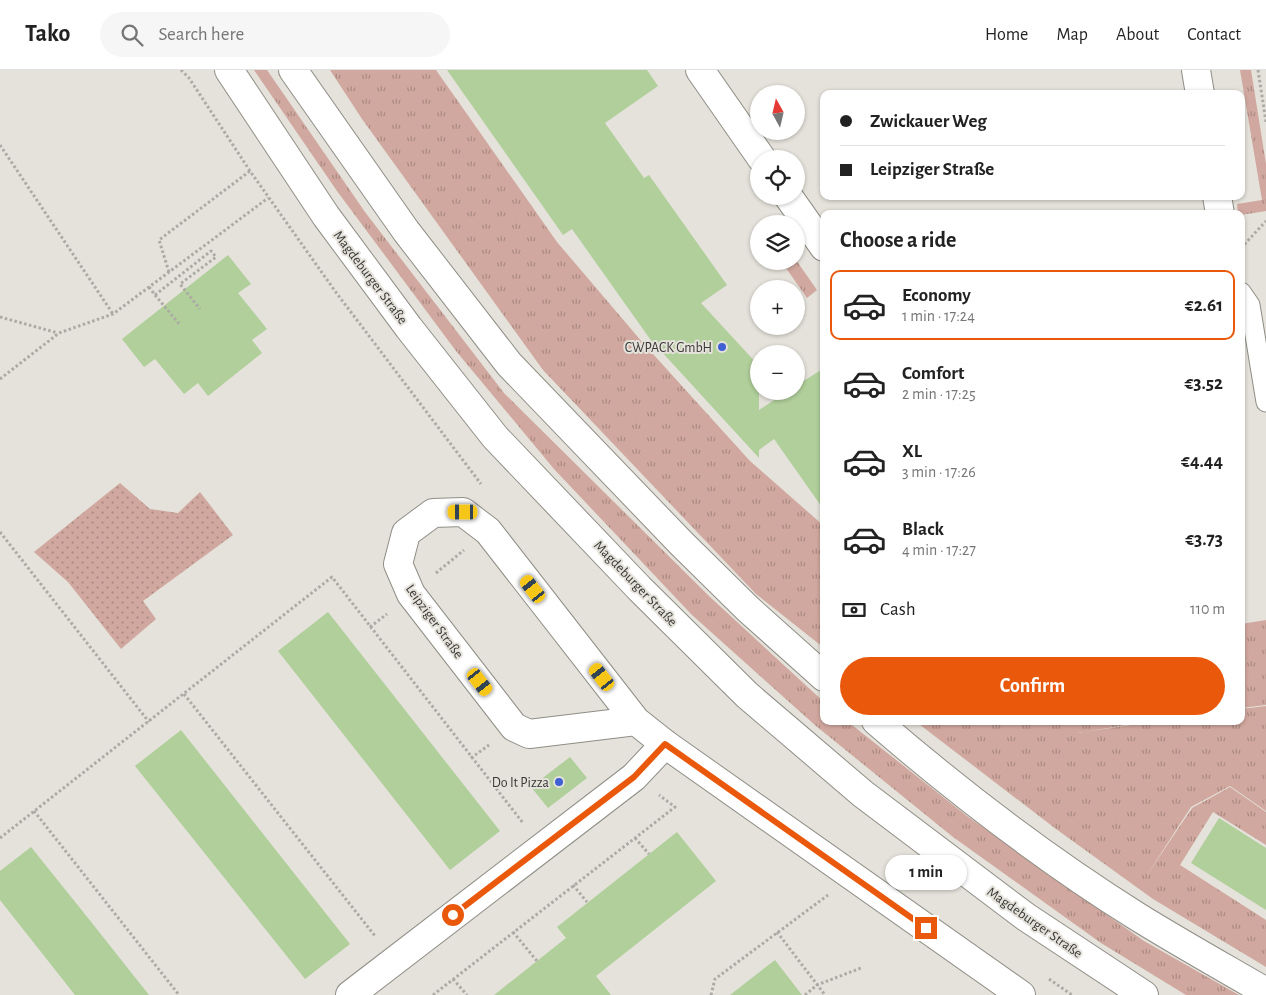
<!DOCTYPE html>
<html lang="en">
<head>
<meta charset="utf-8">
<style>
  body { margin:0; font-family:"Alegreya Sans",sans-serif; background:#f6f6f6; color:#222; height:100vh; display:flex; flex-direction:column; font-size:19px; white-space:nowrap }
  * { box-sizing:border-box; margin:0 }
  p { font-size:16px; color:#767676 }
  .icon { flex:none; width:28px; height:28px; fill:none; stroke:currentColor; stroke-width:2; stroke-linecap:round; stroke-linejoin:round }
  .map { position:relative; flex:1; overflow:hidden }
  .sheet { position:absolute; left:820px; top:140px; width:425px; height:515px; display:flex; flex-direction:column; background:#fff; border-radius:10px; box-shadow:0 1px 4px #0004 }
  .sheet>* { flex:none }
  .hud { position:absolute; left:820px; top:20px; width:425px; height:110px; border-radius:10px; box-shadow:0 1px 4px #0004; display:grid; align-content:center; height:110px; padding:0 20px; background:#fff }
  .needle { width:32px; rotate:352deg }
  .buttons { position:absolute; left:750px; top:15px; display:grid; gap:10px }
  .buttons a { display:grid; place-items:center; width:55px; height:55px; border-radius:50%; background:#fff; box-shadow:0 1px 4px #0004; font-size:25px }
  .end { position:absolute; width:22px; height:22px; margin:-11px; border:6px solid #ea580c; background:#fff; box-shadow:0 0 0 2px #fff }
  .from { border-radius:50% }
  .bubble { position:absolute; height:35px; border-radius:18px; background:#fff; box-shadow:0 1px 4px #0004; font-size:16px; font-weight:700; line-height:35px; text-align:center }
  .car { position:absolute; width:15px; height:30px; margin:-15px -8px; border-radius:6px; box-shadow:0 0 4px 1px #0007; background:linear-gradient(#f5c518 24%,#345 0 40%,#f5c518 0 76%,#345 0 86%,#f5c518 0) }
  .hud b { display:flex; align-items:center; gap:18px; height:48px; font-size:19px }
  .hud b+b { border-top:1px solid #e0e0e0 }
  .hud i { width:12px; height:12px; background:#222 }
  ul { padding:0; list-style:none }
  li { display:flex; align-items:center; gap:15px; height:70px; margin:0 10px 8px; padding:0 10px; border:2px solid transparent; border-radius:10px }
  li div { flex:1 }
  li b { display:block; font-size:19px }
  li em { font-style:normal; font-weight:700 }
  li.active { border-color:#ea580c }
  li>.icon { width:45px; height:45px; stroke-width:1.5 }
  h2 { padding:0 20px; font-size:22px; line-height:60px }
  .pay { display:flex; align-items:center; gap:12px; height:55px; padding:0 20px; font-size:19px }
  .pay p { margin-inline-start:auto }
  .primary-button { display:flex; gap:10px; margin-top:auto; padding:10px 20px }
  .primary-button a { flex:1; height:58px; border-radius:30px; background:#ea580c; color:#fff; font-size:20px; font-weight:700; line-height:58px; text-align:center }
  header { display:flex; align-items:center; gap:30px; box-sizing:border-box; height:70px; padding:0 25px; background:#fff; border-bottom:1px solid #e0e0e0 }
  header strong { font-size:24px }
  nav { display:flex; gap:28px; margin-inline-start:auto; font-size:18px }
  .search { width:350px; height:45px; background:#f6f6f6; display:flex; align-items:center; gap:12px; box-sizing:border-box; padding:0 18px; border-radius:28px; color:#767676; font-size:19px }
  .map>svg:first-child { display:block }
  .grass { fill:url(#grass-tufts) }
  .park { fill:url(#park-dots) }
  .building { fill:#b0cf9a }
  .lines { fill:none; stroke-linecap:round; stroke-linejoin:round }
  .lane-casing { stroke:#8f8e86; stroke-width:21 }
  .street-casing { stroke:#8f8e86; stroke-width:30 }
  .secondary-casing { stroke:#8f8e86; stroke-width:30 }
  .path { stroke:#acaaa4; stroke-width:3; stroke-dasharray:2.5 2.5; stroke-linecap:butt }
  .lane { stroke:#fff; stroke-width:19 }
  .street { stroke:#fff; stroke-width:28 }
  .secondary { stroke:#fff; stroke-width:28 }
  .route { stroke:#ea580c; stroke-width:6 }
  .poi-dot { fill:#3f60d2; stroke:#e4e2da; stroke-width:2 }
  .labels { text-anchor:middle; stroke-width:4; stroke-linejoin:round; paint-order:stroke }
  .street-label { font-size:14px; fill:#383734; stroke:#e4e2da }
  .poi-label { font-size:14px; fill:#383734; stroke:#e4e2da; text-anchor:end }
</style>
</head>
<body>
<header>
<strong>Tako</strong>
<div class="search"><svg class="icon" aria-label="search" viewBox="0 0 24 24"><circle cx="10" cy="10" r="6"/><path d="M15 15l6 6"/></svg>Search here</div>
<nav><a>Home</a><a>Map</a><a>About</a><a>Contact</a></nav>
</header>
<div class="map">
<svg width="1266" height="925" viewBox="0 0 1266 925">
  <defs>
    <pattern id="grass-tufts" width="24" height="20" patternUnits="userSpaceOnUse" patternTransform="scale(1.25)"><rect width="24" height="20" fill="#d1a89f"/><path d="M3 7l-1-3M5 7V3M7 7l1-3M15 17l-1-3M17 17v-4M19 17l1-3" fill="none" stroke="#ab8a82"/></pattern>
    <pattern id="park-dots" width="8" height="8" patternUnits="userSpaceOnUse" patternTransform="scale(1.25)"><rect width="8" height="8" fill="#d1a89f"/><path d="M2 2h.1M6 6h.1" fill="none" stroke="#ab8a82" stroke-width="1.8" stroke-linecap="round"/></pattern>
  </defs>
  <rect width="100%" height="100%" fill="#e4e2da"/>
  <g class="grass">
    <polygon points="254,0 267,0 365,142 504,323 710,527 824,632 824,651 847,651 967,746 1144,871 1239,925 1186,925 1101,873 953,767 816,656 692,545 554,399 456,281 337,121"/>
    <polygon points="330,0 436,0 557,172 643,273 750,391 824,456 824,578 756,524 543,300 362,49"/>
    <polygon points="1240,0 1251,0 1266,94 1266,141 1241,145 1238,144 1237,134 1262,130"/>
    <polygon points="796,190 817,220 807,228 781,191"/>
    <polygon points="1266,550 1266,635 1241,638 1241,554"/>
    <polygon points="1266,636 1266,741 1230,716 1191,737 1145,808 1192,738 1230,717 1266,742 1266,775 1213,742 1180,795 1266,850 1266,897 1153,829 1056,759 915,651 1151,651 1077,663 1157,651 1241,651 1241,639"/>
  </g>
  <polygon class="park" points="120,413 150,439 178,443 200,422 233,465 143,531 156,549 121,579 68,512 34,482"/>
  <g class="building">
    <polygon points="447,0 647,0 658,16 605,53 644,108 649,105 727,215 701,233 759,296 759,340 788,321 796,321 796,316 824,298 824,440 774,369 759,380 759,388 650,269 572,159 563,165"/>
    <polygon points="228,185 251,214 238,223 267,259 252,270 262,283 208,326 198,313 184,324 155,289 144,297 122,269"/>
    <polygon points="328,542 500,761 450,800 278,581"/>
    <polygon points="181,660 350,874 305,909 135,696"/>
    <polygon points="570,687 587,708 548,738 531,717"/>
    <polygon points="1219,748 1266,778 1266,840 1191,793"/>
    <polygon points="677,762 716,811 596,906 611,925 494,925 566,868 557,857"/>
    <polygon points="31,777 88,848 149,925 75,925 0,830 0,801"/>
    <polygon points="775,890 802,925 730,925"/>
  </g>
  <g class="lines">
    <g class="lane-casing">
      <polyline id="lane" points="1241,222 1250,235 1266,332"/>
    </g>
    <g class="street-casing">
      <g id="street">
        <polyline points="700,0 762,89"/>
        <polyline points="1196,0 1200,24"/>
        <polyline points="788,126 824,177"/>
        <polyline points="1217,126 1220,144"/>
        <polyline points="636,651 529,664 514,657 411,524 398,494 406,463 433,443 463,442 488,461 636,651 665,674 1021,925"/>
        <polyline points="350,925 634,707 665,674"/>
      </g>
    </g>
    <g class="secondary-casing">
      <g id="secondary">
        <polyline points="229,0 326,146 409,258 495,367 640,519 747,625 863,724 1026,847 1144,925"/>
        <polyline points="293,0 406,161 509,294 681,473 748,539 824,607"/>
        <path d="M876,651c81,70 171,139 262,196 42,26 85,50 128,75"/>
      </g>
    </g>
    <g class="path">
      <polyline points="181,0 189,8 250,101 335,221 481,414"/>
      <polyline points="1258,0 1266,52"/>
      <polyline points="0,75 113,244"/>
      <polyline points="1241,178 1266,151"/>
      <polyline points="169,202 159,170 250,101"/>
      <polyline points="149,217 155,225 211,181 216,187 180,214 200,239"/>
      <polyline points="155,225 180,255"/>
      <polyline points="0,247 58,263"/>
      <polyline points="0,309 59,263 113,244 268,128"/>
      <polyline points="0,462 149,652"/>
      <polyline points="436,503 464,480"/>
      <polyline points="370,557 387,544"/>
      <polyline points="184,624 375,866"/>
      <polyline points="471,688 489,675"/>
      <polyline points="34,741 179,925"/>
      <polyline points="0,768 332,507 523,753"/>
      <polyline points="635,768 649,784"/>
      <polyline points="573,815 587,832"/>
      <polyline points="513,862 537,891"/>
      <polyline points="777,862 825,925"/>
      <polyline points="453,909 467,925"/>
      <polyline points="1049,909 1072,925"/>
      <polyline points="433,925 675,737 659,725"/>
      <polyline points="711,925 715,909 828,825"/>
      <polyline points="805,925 817,915 861,898"/>
    </g>
    <use href="#lane" class="lane"/>
    <use href="#street" class="street"/>
    <use href="#secondary" class="secondary"/>
  </g>
  <g class="lines">
    <polyline class="route" points="453,845 634,707 665,674 926,858"/>
  </g>
  <g class="poi-dot">
    <circle cx="722" cy="277" r="5"/>
    <circle cx="559" cy="712" r="5"/>
  </g>
  <g class="labels">
    <g class="street-label">
      <text transform="translate(371 207) rotate(53)" y="5">Magdeburger Straße</text>
      <text transform="translate(636 513) rotate(46)" y="5">Magdeburger Straße</text>
      <text transform="translate(435 551) rotate(54)" y="5">Leipziger Straße</text>
      <text transform="translate(1035 852) rotate(35)" y="5">Magdeburger Straße</text>
    </g>
    <g class="poi-label">
      <text x="712" y="282">CWPACK GmbH</text>
      <text x="549" y="717">Do It Pizza</text>
    </g>
  </g>
</svg>
<div class="buttons">
<a><svg class="needle" viewBox="-14 -14 28 28"><path d="M0-13l5 13h-10z" fill="#e53935"/><path d="M0 13l5-13h-10z" fill="#767676"/></svg></a>
<a><svg class="icon" aria-label="locate" viewBox="0 0 24 24"><circle cx="12" cy="12" r="6"/><path d="M12 2v4M12 18v4M2 12h4M18 12h4"/></svg></a>
<a><svg class="icon" aria-label="layers" viewBox="0 0 24 24"><path d="M12 4l9 5-9 5-9-5zM3 14l9 5 9-5"/></svg></a>
<a>+</a>
<a>−</a>
</div>
<i class="end from" style="left:453px;top:845px"></i>
<i class="end" style="left:926px;top:858px"></i>
<div class="bubble" style="left:885px;top:785px;width:82px">1 min</div>
<i class="car" style="left:463px;top:442px;rotate:270deg"></i>
<i class="car" style="left:533px;top:519px;rotate:322deg"></i>
<i class="car" style="left:602px;top:607px;rotate:322deg"></i>
<i class="car" style="left:480px;top:612px;rotate:142deg"></i>
<div class="hud">
<b><i class="from"></i>Zwickauer Weg</b>
<b><i></i>Leipziger Straße</b>
</div>
<section class="sheet">
<h2>Choose a ride</h2>
<ul>
<li class="active"><svg class="icon" aria-label="car" viewBox="0 0 24 24"><path d="M5 17H2v-5l4-1 3-4h7l3 4 3 1v5h-3M9 17h6M6 11h13"/><circle cx="7" cy="17" r="2"/><circle cx="17" cy="17" r="2"/></svg><div><b>Economy</b><p>1 min · 17:24</p></div><em>€2.61</em></li>
<li><svg class="icon" aria-label="car" viewBox="0 0 24 24"><path d="M5 17H2v-5l4-1 3-4h7l3 4 3 1v5h-3M9 17h6M6 11h13"/><circle cx="7" cy="17" r="2"/><circle cx="17" cy="17" r="2"/></svg><div><b>Comfort</b><p>2 min · 17:25</p></div><em>€3.52</em></li>
<li><svg class="icon" aria-label="car" viewBox="0 0 24 24"><path d="M5 17H2v-5l4-1 3-4h7l3 4 3 1v5h-3M9 17h6M6 11h13"/><circle cx="7" cy="17" r="2"/><circle cx="17" cy="17" r="2"/></svg><div><b>XL</b><p>3 min · 17:26</p></div><em>€4.44</em></li>
<li><svg class="icon" aria-label="car" viewBox="0 0 24 24"><path d="M5 17H2v-5l4-1 3-4h7l3 4 3 1v5h-3M9 17h6M6 11h13"/><circle cx="7" cy="17" r="2"/><circle cx="17" cy="17" r="2"/></svg><div><b>Black</b><p>4 min · 17:27</p></div><em>€3.73</em></li>
</ul>
<div class="pay"><svg class="icon" aria-label="cash" viewBox="0 0 24 24"><path d="M3 7h18v10H3z"/><circle cx="12" cy="12" r="2"/></svg>Cash<p>110 m</p></div>
<div class="primary-button"><a>Confirm</a></div>
</section>
</div>
</body>
</html>
